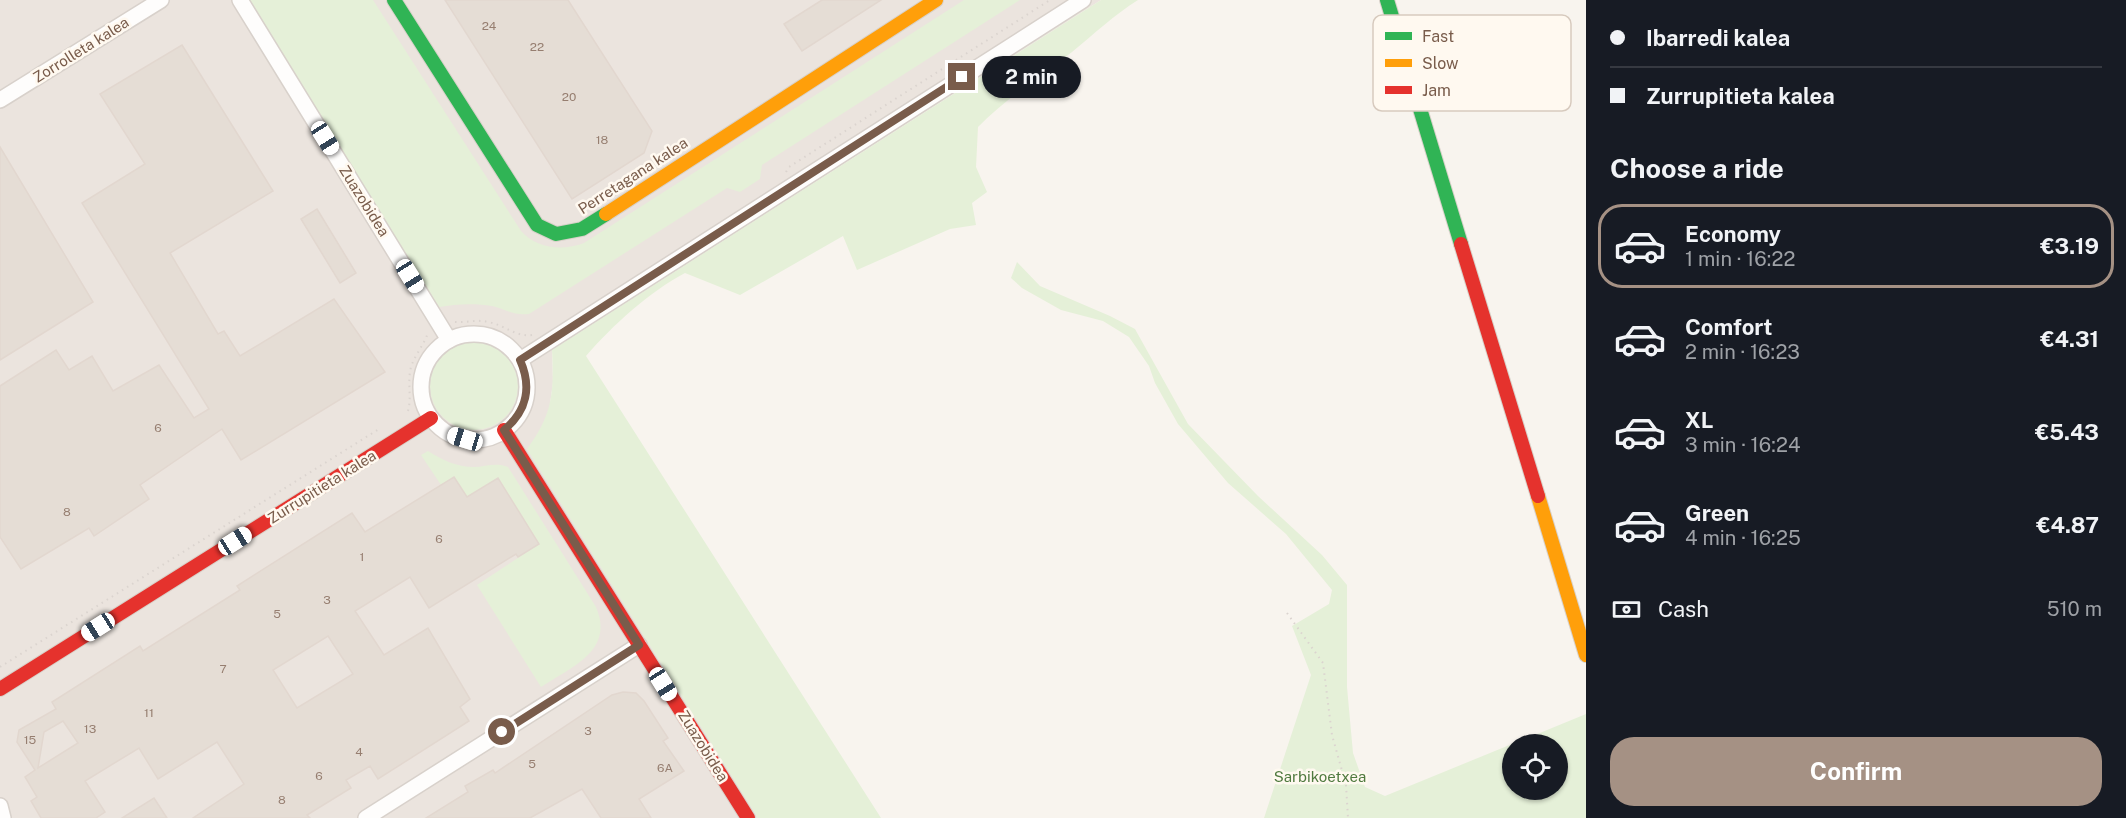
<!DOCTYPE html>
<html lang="en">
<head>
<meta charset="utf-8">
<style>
  body { margin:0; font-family:"Public Sans",sans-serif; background:#242831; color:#f1f3f6; height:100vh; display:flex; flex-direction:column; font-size:22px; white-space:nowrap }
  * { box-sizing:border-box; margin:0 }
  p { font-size:20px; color:#9ea1a6 }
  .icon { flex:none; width:33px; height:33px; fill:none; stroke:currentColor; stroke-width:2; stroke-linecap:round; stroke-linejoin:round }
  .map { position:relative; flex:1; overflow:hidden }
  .panel { display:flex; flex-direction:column; background:#171b24; width:540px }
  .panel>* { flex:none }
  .guide { display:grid; align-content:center; height:132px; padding:0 24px; background:#171b24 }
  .controls { position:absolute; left:1502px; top:734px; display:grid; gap:12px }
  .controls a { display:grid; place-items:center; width:66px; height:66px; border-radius:50%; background:#171b24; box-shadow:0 2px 4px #0004; font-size:30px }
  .end { position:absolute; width:27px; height:27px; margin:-14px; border:8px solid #795c4b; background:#fff; box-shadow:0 0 0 3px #fff }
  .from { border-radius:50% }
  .bubble { position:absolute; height:42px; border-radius:21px; background:#171b24; box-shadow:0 2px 4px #0004; font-size:20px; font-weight:700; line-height:42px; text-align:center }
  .car { position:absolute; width:18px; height:36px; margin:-18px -9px; border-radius:8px; box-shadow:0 0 4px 2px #0007; background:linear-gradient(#fff 24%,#345 0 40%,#fff 0 76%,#345 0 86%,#fff 0) }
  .guide b { display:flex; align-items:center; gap:21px; height:57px; font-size:22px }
  .guide b+b { border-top:2px solid #363941 }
  .guide i { width:15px; height:15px; background:#f1f3f6 }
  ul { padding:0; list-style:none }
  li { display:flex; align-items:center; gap:18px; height:84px; margin:0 12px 9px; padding:0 12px; border:3px solid transparent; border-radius:24px }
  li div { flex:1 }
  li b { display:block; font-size:22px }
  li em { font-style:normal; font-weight:700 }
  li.current { border-color:#a59184 }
  li>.icon { width:54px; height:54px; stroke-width:1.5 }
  h2 { padding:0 24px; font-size:27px; line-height:72px }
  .pay { display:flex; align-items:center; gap:15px; height:66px; padding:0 24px; font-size:22px }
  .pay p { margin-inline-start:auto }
  .button { display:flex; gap:12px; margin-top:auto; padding:12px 24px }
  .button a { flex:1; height:69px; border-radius:24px; background:#a59184; color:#fff; font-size:24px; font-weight:700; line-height:69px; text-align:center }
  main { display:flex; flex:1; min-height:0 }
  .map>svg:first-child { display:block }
  .industrial { fill:#ebe4de }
  .green { fill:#e5f0d8 }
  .building { fill:#e5ddd5; stroke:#e2d7cf; stroke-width:1.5; fill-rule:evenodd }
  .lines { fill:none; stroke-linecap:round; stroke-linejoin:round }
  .street-casing { stroke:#d8d1cb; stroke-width:18 }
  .fast-casing { stroke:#d8d1c9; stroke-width:16 }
  .slow-casing { stroke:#d8d1c9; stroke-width:16 }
  .jam-casing { stroke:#d8d1c9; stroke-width:16 }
  .path { stroke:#dbd4cf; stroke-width:2; stroke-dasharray:1.5 4.5; stroke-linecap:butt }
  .street { stroke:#fefdfc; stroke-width:15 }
  .fast { stroke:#30b455; stroke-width:14 }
  .slow { stroke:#ff9f0a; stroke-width:14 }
  .jam { stroke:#e5322d; stroke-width:14 }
  .route { stroke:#795c4b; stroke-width:8 }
  .labels { text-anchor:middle; stroke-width:5; stroke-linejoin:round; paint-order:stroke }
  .number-label { font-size:12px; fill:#967e70 }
  .street-label { font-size:15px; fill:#795c4b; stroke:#fff9f0 }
  .park-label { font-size:15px; fill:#507a3f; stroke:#fff9f0 }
  .key { fill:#fff9f0; stroke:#d7cabe; stroke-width:1.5 }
  .key-label { font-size:16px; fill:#795c4b }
</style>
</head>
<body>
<main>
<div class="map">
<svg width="1586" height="818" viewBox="0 0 1586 818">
  <rect width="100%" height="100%" fill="#f8f4ee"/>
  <polygon class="industrial" points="0,0 1101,0 552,350 553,382 549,412 539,434 758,818 0,818"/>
  <g class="green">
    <path d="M249,0h124l148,231c16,18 42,20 63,12l380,-243h56l-258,165 -2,14 -20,13 -13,-4 -198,126c-15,2 -24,-5 -37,-8 -17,-3 -37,-2 -53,1z"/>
    <path d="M1101,0h37c-24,15 -44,34 -66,52 -32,25 -66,46 -94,75l-2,40 11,25 -15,11 4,22 -26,4 -93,41 -14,-34 -103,59 -55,-22c-36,19 -72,52 -99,83l295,462h-123l-231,-369c26,-35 27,-57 25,-99z"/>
    <polygon points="1017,262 1040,286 1110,316 1135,329 1188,424 1258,496 1322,555 1347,585 1347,687 1353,753 1365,787 1385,796 1512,744 1512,789 1557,789 1557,744 1513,744 1586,714 1586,818 1264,818 1311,675 1292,626 1329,604 1332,590 1286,534 1228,483 1178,424 1155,383 1149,366 1129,337 1103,321 1061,310 1022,288 1011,278"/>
    <circle cx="474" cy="386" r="44"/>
    <path d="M428,451c14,9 29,16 46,16 11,0 22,-5 34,0l88,140c19,44 -25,60 -55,80l-64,-102 62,-41 -41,-66 -11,52 -33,-53 -13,8 -20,-30z"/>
  </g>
  <g class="building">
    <polygon points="445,0 568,0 652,131 644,153 572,199"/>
    <polygon points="822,0 881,0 802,51 784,24"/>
    <polygon points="182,45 273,191 170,253 218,334 224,331 240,356 334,299 385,372 241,460 222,429 140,485 149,499 94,536 89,528 21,569 0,537 0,386 56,350 69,370 92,356 113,391 159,365 194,418 209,409 82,203 145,164 100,94"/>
    <polygon points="0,147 93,302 0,360"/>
    <polygon points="317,209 356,273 340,283 301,219"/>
    <path d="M454,477l13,20 31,-19 41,66 -21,13 -2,-3 -87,54 -19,-31 -55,34 29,44 44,-27 42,71 -10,8 9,14 -91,58 -8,-13 -24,14 5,8 -44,27 3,3h-117l51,-34 -27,-42 -59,37 -19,-31 -54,33 20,31 -9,6h-55l-10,-17 6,-4 -12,-20 10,-7 -18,-28 2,-12 37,-21 -4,-7 88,-56 3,5 97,-61 -3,-4 115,-73 13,19zM328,636l25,38 -56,34 -24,-38zM63,721l15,22 -40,25 6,-36z"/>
    <polygon points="623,692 636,693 644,701 668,738 663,741 684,771 639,799 651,818 601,818 582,789 530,818 426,818 468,792 465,786 493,770 495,773 612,695"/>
    <polygon points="154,798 167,818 122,818"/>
  </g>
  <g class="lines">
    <g class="street-casing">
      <g id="street">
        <polyline points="240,0 449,340"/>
        <polyline points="0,100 161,0"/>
        <circle cx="474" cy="387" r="53"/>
        <polyline points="520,360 1083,0"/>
        <polyline points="0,806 3,818"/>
        <polyline points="366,818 639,645"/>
      </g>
    </g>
    <g class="fast-casing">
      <g id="fast">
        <polyline points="394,0 537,225 556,234 582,229 606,214"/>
        <polyline points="1387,0 1461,244"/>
      </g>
    </g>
    <g class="slow-casing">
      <g id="slow">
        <polyline points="606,214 936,0"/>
        <polyline points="1538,496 1586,655"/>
      </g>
    </g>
    <g class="jam-casing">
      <g id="jam">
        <polyline points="1461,244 1538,496"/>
        <polyline points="504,430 748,818"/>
        <polyline points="0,689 431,418"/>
      </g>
    </g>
    <g class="path">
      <polyline points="786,172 789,167 1050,0"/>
      <path d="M455,322c11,1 22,-3 33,0 17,3 27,15 44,13"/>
      <path d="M408,411c4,-14 -1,-29 3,-44 4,-13 14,-23 17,-35"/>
      <polyline points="1287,613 1323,663 1332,735 1346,785 1348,818"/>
      <polyline points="0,667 379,429"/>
    </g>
    <use href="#street" class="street"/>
    <use href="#fast" class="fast"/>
    <use href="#slow" class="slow"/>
    <use href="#jam" class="jam"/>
  </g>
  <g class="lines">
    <path class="route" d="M502,732l137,-87 -135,-215c23,-19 28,-43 16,-70l442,-283"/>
  </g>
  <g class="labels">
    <g class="number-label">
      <text x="489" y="30">24</text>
      <text x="537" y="51">22</text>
      <text x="569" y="101">20</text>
      <text x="602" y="144">18</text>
      <text x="158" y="432">6</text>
      <text x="67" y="516">8</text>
      <text x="439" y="543">6</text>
      <text x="362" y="561">1</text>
      <text x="327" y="604">3</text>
      <text x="277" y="618">5</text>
      <text x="223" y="673">7</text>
      <text x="149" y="717">11</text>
      <text x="90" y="733">13</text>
      <text x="588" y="735">3</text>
      <text x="30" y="744">15</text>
      <text x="359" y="756">4</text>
      <text x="532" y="768">5</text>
      <text x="665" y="772">6A</text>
      <text x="319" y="780">6</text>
      <text x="282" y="804">8</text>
    </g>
    <g class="street-label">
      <text transform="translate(81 50) rotate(-32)" y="5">Zorrolleta kalea</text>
      <text transform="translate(633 176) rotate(-33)" y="5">Perretagana kalea</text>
      <text transform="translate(364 201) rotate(58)" y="5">Zuazobidea</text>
      <text transform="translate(322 487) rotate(-32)" y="5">Zurrupitieta kalea</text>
      <text transform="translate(703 746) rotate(58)" y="5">Zuazobidea</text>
    </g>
    <g class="park-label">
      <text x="1320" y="782">Sarbikoetxea</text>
    </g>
  </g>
  <rect x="1373" y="15" width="198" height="96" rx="9" class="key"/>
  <rect x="1385" y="32" width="27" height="8" fill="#30b455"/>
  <rect x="1385" y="59" width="27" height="8" fill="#ff9f0a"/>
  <rect x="1385" y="86" width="27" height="8" fill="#e5322d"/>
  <g class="key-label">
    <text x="1422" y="42">Fast</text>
    <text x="1422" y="69">Slow</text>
    <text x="1422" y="96">Jam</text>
  </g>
</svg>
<div class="controls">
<a><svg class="icon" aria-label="locate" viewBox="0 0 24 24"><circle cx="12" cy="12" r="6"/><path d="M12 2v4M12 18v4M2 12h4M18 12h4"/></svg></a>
</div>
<i class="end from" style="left:502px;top:732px"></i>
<i class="end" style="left:962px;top:77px"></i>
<div class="bubble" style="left:982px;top:56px;width:99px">2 min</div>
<i class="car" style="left:325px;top:138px;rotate:148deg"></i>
<i class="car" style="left:410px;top:276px;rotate:148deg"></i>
<i class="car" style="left:465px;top:439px;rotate:287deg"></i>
<i class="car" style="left:235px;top:541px;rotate:58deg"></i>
<i class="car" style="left:98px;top:627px;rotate:238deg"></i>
<i class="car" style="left:663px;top:684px;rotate:148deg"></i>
</div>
<section class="panel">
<div class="guide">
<b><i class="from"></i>Ibarredi kalea</b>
<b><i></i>Zurrupitieta kalea</b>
</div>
<h2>Choose a ride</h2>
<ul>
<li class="current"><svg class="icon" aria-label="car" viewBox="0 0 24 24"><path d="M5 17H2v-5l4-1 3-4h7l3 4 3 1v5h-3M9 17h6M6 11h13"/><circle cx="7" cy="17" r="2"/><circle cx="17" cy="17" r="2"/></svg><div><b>Economy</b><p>1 min · 16:22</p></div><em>€3.19</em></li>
<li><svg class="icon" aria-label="car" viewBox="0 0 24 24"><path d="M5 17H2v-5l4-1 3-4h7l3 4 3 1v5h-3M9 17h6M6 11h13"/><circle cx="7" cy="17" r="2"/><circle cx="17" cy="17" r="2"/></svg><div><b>Comfort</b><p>2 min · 16:23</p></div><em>€4.31</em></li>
<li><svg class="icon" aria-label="car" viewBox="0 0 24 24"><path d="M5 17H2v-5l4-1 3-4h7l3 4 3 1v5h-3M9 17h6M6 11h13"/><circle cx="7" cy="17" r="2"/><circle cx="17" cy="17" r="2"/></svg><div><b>XL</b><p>3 min · 16:24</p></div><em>€5.43</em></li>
<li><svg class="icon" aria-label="car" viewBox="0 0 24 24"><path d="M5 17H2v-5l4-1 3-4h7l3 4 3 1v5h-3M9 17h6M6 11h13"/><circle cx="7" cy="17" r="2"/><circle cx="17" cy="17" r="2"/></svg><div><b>Green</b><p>4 min · 16:25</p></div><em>€4.87</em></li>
</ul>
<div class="pay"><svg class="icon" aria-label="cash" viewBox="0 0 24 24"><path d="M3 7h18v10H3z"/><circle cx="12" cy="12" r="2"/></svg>Cash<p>510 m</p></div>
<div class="button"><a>Confirm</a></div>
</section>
</main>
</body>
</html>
